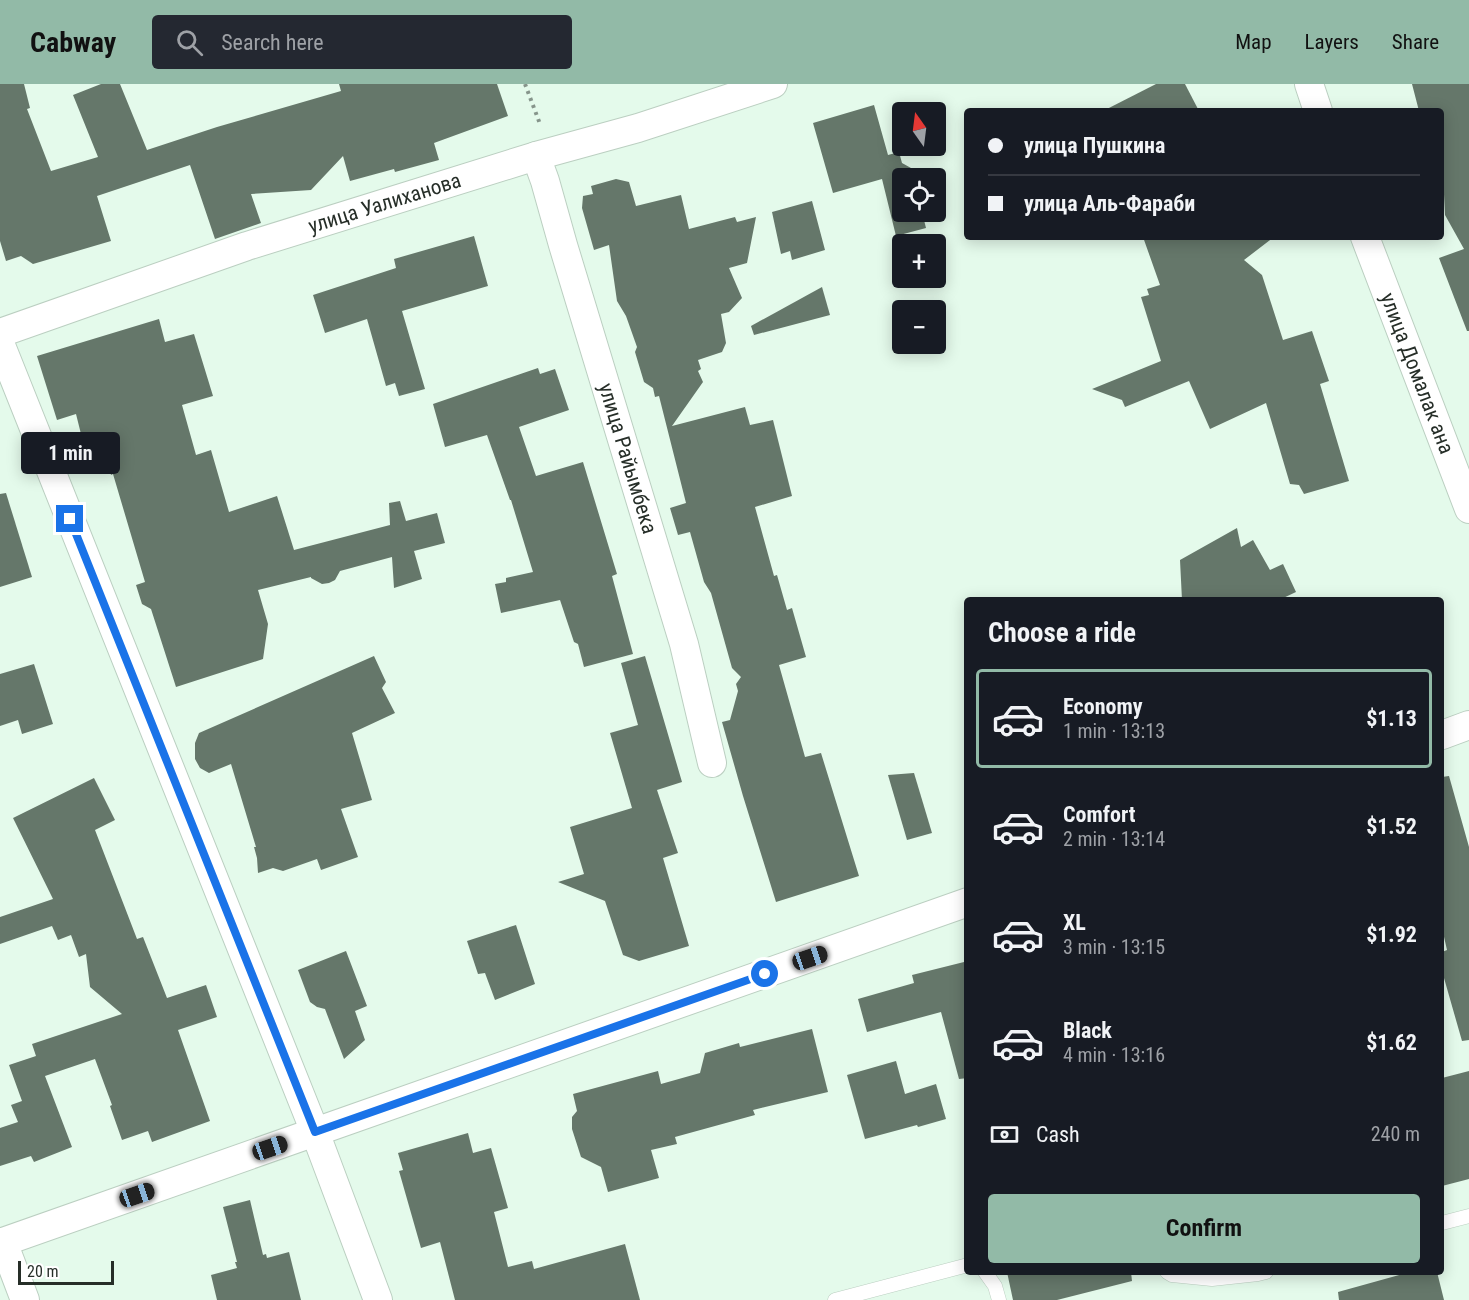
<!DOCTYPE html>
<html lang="en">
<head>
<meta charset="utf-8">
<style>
  body { margin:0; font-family:"Roboto Condensed",sans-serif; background:#242831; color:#f1f3f6; height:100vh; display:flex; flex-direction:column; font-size:22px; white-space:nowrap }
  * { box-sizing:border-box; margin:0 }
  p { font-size:20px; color:#9ea1a6 }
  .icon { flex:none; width:33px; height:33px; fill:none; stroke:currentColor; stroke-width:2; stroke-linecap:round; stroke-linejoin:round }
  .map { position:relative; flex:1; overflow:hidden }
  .sheet { position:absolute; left:964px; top:513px; width:480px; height:678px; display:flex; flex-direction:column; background:#171b24; border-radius:6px; box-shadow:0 3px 15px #0003 }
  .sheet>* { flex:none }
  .hud { position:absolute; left:964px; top:24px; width:480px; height:132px; border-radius:6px; box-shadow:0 3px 15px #0003; display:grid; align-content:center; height:132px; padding:0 24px; background:#171b24 }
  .needle { width:39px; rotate:346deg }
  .buttons { position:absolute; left:892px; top:18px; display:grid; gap:12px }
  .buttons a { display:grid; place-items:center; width:54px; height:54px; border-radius:6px; background:#171b24; box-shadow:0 3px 15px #0003; font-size:30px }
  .scale { position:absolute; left:18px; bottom:15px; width:96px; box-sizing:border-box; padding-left:6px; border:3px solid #262e28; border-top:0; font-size:16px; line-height:21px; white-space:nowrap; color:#262e28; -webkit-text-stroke:4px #fff; paint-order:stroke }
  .end { position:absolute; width:27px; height:27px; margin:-14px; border:8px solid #1a73e8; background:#fff; box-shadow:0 0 0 3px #fff }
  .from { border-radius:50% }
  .bubble { position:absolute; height:42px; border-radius:6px; background:#171b24; box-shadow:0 3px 15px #0003; font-size:20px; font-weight:700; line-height:42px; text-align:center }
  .car { position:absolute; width:18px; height:36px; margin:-18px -9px; border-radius:8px; box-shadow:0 0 4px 2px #0007; background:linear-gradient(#222 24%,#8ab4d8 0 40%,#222 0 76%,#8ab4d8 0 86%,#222 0) }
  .hud b { display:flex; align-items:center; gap:21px; height:57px; font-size:22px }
  .hud b+b { border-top:2px solid #363941 }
  .hud i { width:15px; height:15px; background:#f1f3f6 }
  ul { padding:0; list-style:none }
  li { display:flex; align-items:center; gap:18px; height:99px; margin:0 12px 9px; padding:0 12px; border:3px solid transparent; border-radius:6px }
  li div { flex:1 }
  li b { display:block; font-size:22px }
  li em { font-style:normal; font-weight:700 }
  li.active { border-color:#92baa7 }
  li>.icon { width:54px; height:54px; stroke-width:1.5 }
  h2 { padding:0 24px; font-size:27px; line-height:72px }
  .pay { display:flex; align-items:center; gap:15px; height:66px; padding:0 24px; font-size:22px }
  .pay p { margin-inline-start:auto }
  .action { display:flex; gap:12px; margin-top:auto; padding:12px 24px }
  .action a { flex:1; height:69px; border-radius:6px; background:#92baa7; color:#111; font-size:24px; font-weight:700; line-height:69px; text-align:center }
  header { display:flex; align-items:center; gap:36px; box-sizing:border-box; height:84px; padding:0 30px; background:#92baa7; color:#111 }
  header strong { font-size:28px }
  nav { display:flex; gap:33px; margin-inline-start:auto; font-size:21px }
  .search { width:420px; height:54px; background:#242831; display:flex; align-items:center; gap:15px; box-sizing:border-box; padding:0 21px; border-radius:6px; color:#9ea1a6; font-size:22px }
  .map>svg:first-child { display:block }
  .building { fill:#65776a }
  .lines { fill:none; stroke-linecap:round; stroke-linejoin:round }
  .lane-casing { stroke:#bbcfc1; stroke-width:15 }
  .street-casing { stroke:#bbcfc1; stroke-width:30 }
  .path { stroke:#86958b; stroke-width:4; stroke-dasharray:3 4.5; stroke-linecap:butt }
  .lane { stroke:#fff; stroke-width:14 }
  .street { stroke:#fff; stroke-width:28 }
  .route { stroke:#1a73e8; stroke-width:8 }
  .labels { text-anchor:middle; stroke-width:6; stroke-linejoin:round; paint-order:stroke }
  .street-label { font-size:21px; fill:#262e28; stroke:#fff }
</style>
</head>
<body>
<header>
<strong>Cabway</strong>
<div class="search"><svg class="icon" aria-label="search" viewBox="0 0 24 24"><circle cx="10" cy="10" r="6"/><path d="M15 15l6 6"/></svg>Search here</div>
<nav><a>Map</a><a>Layers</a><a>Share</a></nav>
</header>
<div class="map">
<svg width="1469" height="1216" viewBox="0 0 1469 1216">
  <rect width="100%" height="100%" fill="#e4faeb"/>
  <g class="building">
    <polygon points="0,0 24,0 30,24 27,25 51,87 98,73 73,11 101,0 120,0 147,66 217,43 341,7 339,0 497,0 508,32 434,59 439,76 395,88 394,85 350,97 343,72 311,106 251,110 261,139 215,155 190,81 97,112 111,157 33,180 21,172 6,177 0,157"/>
    <polygon points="1156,0 1185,0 1199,27 1103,27"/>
    <polygon points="1412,0 1469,0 1469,247 1467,247 1439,174 1464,165 1445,131 1443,90 1442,91 1442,27 1419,27"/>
    <polygon points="874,21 888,71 899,68 902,79 911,84 913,94 903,94 903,128 922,128 926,144 896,152 882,95 833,109 813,39"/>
    <polygon points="616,95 629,98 636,122 681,111 689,145 735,133 737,138 756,133 747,179 729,184 742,214 729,228 721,230 726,259 722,268 698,276 701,285 698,287 703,298 672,342 745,323 750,341 773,336 792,412 755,423 774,492 777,491 787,526 792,524 806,573 779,581 805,673 821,669 859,792 776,818 743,712 722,638 730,636 738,607 736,600 741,593 732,584 711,509 704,498 690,448 678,451 670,424 686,419 659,312 655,313 653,304 644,298 635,268 637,263 626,232 617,217 609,161 594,166 582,124 583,112 593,110 591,102"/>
    <polygon points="812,117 825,166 792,176 790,167 781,170 772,128"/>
    <polygon points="474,152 488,202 402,227 425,305 399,312 395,299 386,302 367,235 325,249 313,211 396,184 394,175"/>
    <polygon points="1143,153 1274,153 1244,176 1262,191 1283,256 1312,247 1329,297 1320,300 1349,397 1304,410 1299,401 1290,400 1266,319 1210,345 1189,297 1125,323 1122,316 1092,305 1161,277 1141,213 1149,211 1147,205 1160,201"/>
    <polygon points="822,203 830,231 754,251 751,242"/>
    <polygon points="159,235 165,258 194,250 213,312 182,321 196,371 211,366 229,428 277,412 294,466 390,441 389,419 400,417 406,437 437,429 445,459 414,467 422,495 394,504 392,473 340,487 335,496 329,499 322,500 311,494 311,493 258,506 268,540 263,575 176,603 151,525 142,520 136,501 145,498 113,390 111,391 109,381 90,386 76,330 57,336 37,272"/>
    <polygon points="538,284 540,290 555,285 569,326 519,343 536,392 583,378 617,490 612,492 633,570 584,583 578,560 574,558 560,516 501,529 495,500 506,498 506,494 533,488 511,416 510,416 487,351 445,363 433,320"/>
    <polygon points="6,409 32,493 0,503 0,410"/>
    <polygon points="1237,444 1241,463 1253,456 1270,486 1283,480 1296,508 1279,516 1182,516 1180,476"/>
    <polygon points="374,572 386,598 382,604 395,629 352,649 372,716 341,725 358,773 321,786 317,775 283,787 273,784 258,789 257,774 254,763 256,763 231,680 209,689 200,684 195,675 195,659 199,649"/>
    <polygon points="645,572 682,698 657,706 678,769 663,774 689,862 639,877 623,871 605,817 558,798 584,790 570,743 632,724 610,649 638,641 621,579"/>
    <polygon points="34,580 53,640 22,650 18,636 0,642 0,590"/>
    <polygon points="914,689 932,749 907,756 888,691"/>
    <polygon points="1449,692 1469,763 1469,956 1462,957 1442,887 1442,868 1447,866 1442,844 1442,693"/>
    <polygon points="94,694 115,736 95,746 137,855 143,853 167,914 206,901 217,933 178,946 210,1037 152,1058 148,1047 122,1056 110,1022 112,1021 95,975 45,992 72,1063 34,1078 31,1072 0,1082 0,1044 18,1038 11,1021 22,1017 9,981 36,972 32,960 122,930 90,903 86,870 79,873 71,851 58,856 52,842 0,860 0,833 53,815 13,734"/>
    <polygon points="516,841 535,900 495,916 485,889 478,890 467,857"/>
    <polygon points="346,867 367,922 355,927 365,956 344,975 325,925 317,923 310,918 298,886"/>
    <polygon points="968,877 968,994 959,995 941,928 867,948 858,915 914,899 912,891"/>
    <polygon points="812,945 828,1008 753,1026 755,1031 675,1053 677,1060 651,1066 659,1094 608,1108 601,1083 581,1073 572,1045 572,1033 577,1027 573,1010 658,987 661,1000 700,989 705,969 739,959 740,963"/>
    <polygon points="896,977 905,1010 936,1000 946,1035 918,1043 917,1041 865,1055 847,991"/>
    <polygon points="1469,987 1469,1095 1442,1102 1442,994"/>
    <polygon points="468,1049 473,1069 491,1064 508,1124 494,1128 508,1183 532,1177 534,1185 625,1160 640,1216 455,1216 440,1158 421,1164 399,1087 403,1086 398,1069"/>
    <polygon points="250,1116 263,1171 266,1170 267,1174 289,1168 301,1216 217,1216 211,1191 237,1184 235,1178 237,1178 223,1123"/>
    <polygon points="1007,1188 1131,1188 1132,1197 1057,1216 1013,1216"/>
    <polygon points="1410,1188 1437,1188 1444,1216 1339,1216 1338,1208"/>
  </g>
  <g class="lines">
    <g class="lane-casing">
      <g id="lane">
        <polyline points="1442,1139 1469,1132"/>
        <polyline points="985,1188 995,1202 999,1216"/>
        <polyline points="1167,1188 1172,1191 1212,1195 1258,1190 1266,1188"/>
        <polyline points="835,1216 968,1181"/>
      </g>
    </g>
    <g class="street-casing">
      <g id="street">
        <polyline points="1309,0 1318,27"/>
        <path id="s1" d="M536,72l9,25 18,64 121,399 28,119"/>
        <path id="s2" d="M1365,153l104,272"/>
        <path id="s3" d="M0,249l247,-87 289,-90 102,-28 135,-44"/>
        <polyline points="0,259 315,1048 378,1216"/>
        <polyline points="1442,651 1469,641"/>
        <polyline points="3,1158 25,1216"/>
        <polyline points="0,1159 968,818"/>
      </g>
    </g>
    <polyline class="path" points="525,0 540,40"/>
    <use href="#lane" class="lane"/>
    <use href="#street" class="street"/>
  </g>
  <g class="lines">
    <polyline class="route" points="70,435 315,1048 765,890"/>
  </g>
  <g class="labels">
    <g class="street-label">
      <text dy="7" stroke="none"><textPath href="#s3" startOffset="406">улица Уалиханова</textPath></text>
      <text dy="7" stroke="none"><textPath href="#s2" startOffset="146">улица Домалак ана</textPath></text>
      <text dy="7" stroke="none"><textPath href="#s1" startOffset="316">улица Райымбека</textPath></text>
    </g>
  </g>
</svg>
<div class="buttons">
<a><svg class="needle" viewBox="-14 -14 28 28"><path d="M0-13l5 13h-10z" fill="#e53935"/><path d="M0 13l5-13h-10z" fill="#9ea1a6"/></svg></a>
<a><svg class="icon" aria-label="locate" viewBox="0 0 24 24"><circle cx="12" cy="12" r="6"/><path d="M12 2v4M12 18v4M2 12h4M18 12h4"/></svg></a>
<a>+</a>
<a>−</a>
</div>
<div class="scale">20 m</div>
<i class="end from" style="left:765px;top:890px"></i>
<i class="end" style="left:70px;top:435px"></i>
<div class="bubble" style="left:21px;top:348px;width:99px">1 min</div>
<i class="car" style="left:810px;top:874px;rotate:71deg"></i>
<i class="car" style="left:270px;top:1064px;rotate:71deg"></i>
<i class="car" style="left:137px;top:1111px;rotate:71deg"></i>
<div class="hud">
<b><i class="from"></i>улица Пушкина</b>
<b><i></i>улица Аль-Фараби</b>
</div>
<section class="sheet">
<h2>Choose a ride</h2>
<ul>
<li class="active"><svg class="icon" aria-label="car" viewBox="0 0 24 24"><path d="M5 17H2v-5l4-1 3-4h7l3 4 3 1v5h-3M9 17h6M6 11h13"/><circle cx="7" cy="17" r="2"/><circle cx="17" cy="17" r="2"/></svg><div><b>Economy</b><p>1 min · 13:13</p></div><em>$1.13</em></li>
<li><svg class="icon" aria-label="car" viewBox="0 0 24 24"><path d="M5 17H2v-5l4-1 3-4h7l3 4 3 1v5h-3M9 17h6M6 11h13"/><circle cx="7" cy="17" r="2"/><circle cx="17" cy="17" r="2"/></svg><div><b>Comfort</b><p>2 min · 13:14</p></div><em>$1.52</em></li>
<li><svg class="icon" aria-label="car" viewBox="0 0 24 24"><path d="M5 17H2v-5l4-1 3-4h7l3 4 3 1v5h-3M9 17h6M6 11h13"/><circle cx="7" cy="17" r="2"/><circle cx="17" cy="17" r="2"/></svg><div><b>XL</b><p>3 min · 13:15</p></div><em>$1.92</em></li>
<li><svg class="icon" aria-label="car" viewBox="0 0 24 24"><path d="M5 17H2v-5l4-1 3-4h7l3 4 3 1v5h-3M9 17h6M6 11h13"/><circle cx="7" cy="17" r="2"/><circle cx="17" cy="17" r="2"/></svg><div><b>Black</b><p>4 min · 13:16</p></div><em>$1.62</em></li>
</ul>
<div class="pay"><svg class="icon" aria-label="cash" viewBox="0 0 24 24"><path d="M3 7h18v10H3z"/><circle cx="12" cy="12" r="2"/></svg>Cash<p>240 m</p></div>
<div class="action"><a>Confirm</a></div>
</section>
</div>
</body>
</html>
